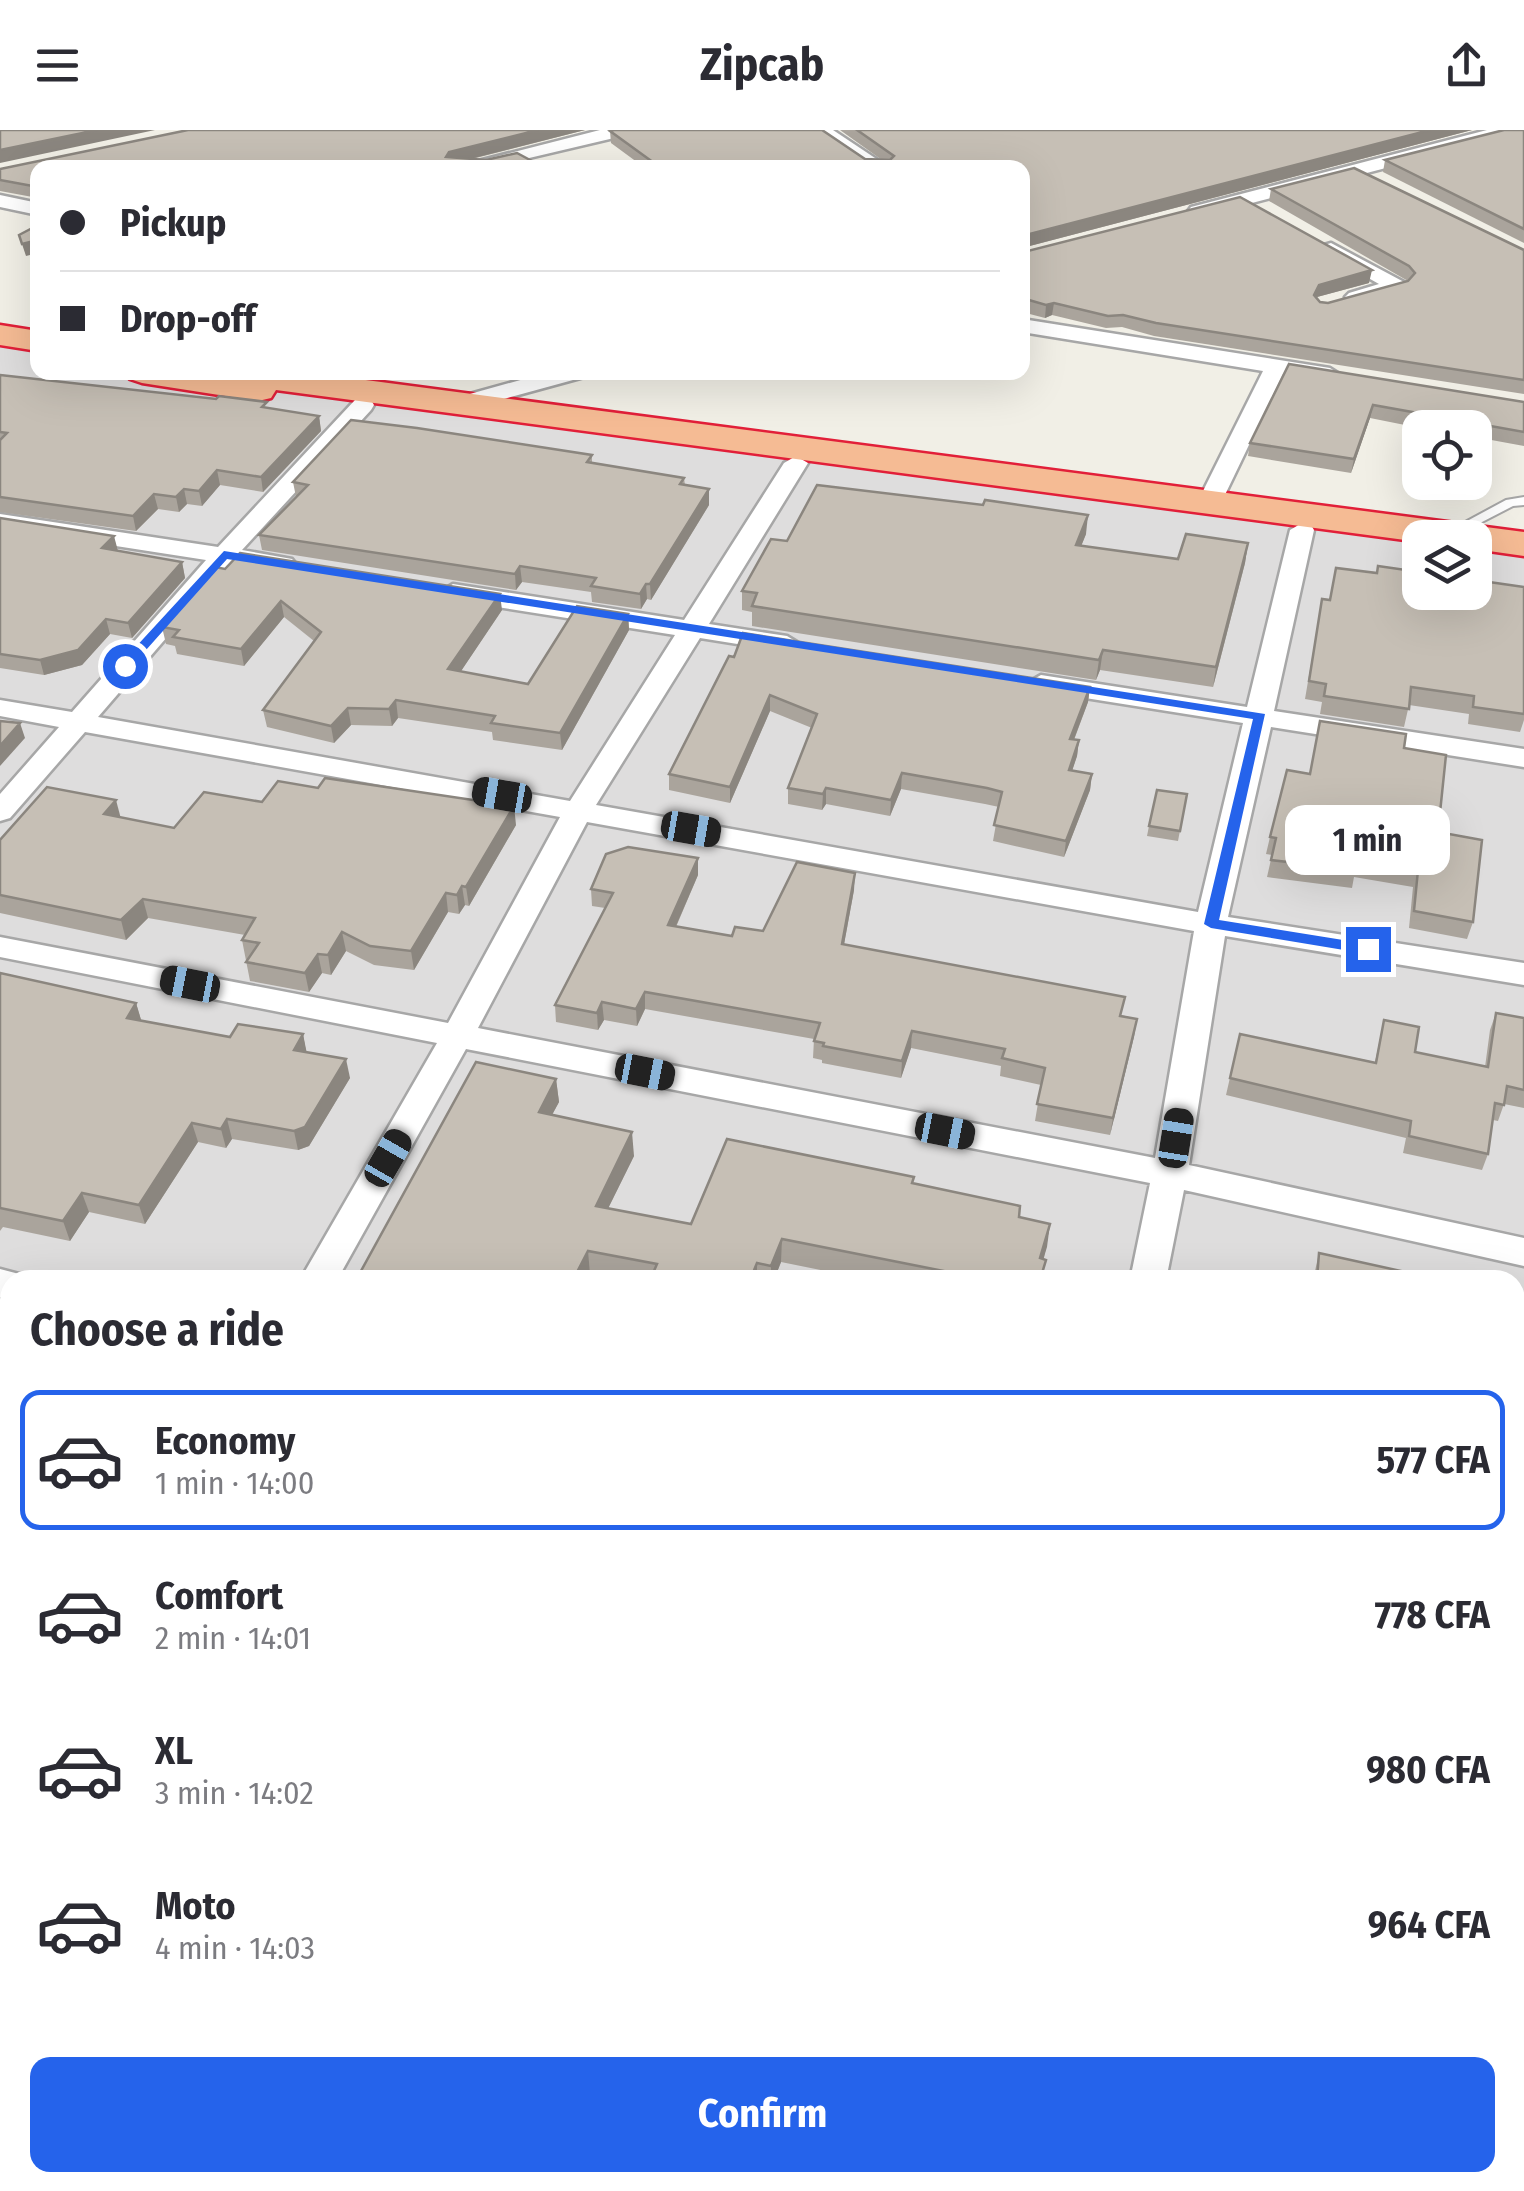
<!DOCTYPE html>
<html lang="en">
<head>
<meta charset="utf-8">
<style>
  body { margin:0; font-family:"Fira Sans Condensed",sans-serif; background:#f7f7f7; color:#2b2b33; height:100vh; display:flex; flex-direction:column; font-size:38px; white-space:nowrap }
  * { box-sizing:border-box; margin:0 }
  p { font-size:32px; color:#7c7c81 }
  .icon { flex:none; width:55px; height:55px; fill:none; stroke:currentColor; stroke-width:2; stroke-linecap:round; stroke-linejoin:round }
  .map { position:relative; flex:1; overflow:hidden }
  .panel { position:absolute; left:0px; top:1140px; width:1525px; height:922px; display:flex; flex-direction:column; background:#fff; border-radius:30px 30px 0 0; box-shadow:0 10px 40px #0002 }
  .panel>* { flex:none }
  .banner { position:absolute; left:30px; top:30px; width:1000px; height:220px; border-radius:20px; box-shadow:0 10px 40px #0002; display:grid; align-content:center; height:220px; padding:0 30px; background:#fff }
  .fabs { position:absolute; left:1402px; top:280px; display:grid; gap:20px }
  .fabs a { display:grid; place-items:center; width:90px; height:90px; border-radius:20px; background:#fff; box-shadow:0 10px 40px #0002; font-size:50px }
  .end { position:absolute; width:45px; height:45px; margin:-22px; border:12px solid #2563eb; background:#fff; box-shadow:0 0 0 5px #fff }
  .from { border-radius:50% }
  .bubble { position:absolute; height:70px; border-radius:20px; background:#fff; box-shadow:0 10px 40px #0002; font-size:32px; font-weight:700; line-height:70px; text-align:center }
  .car { position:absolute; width:30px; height:60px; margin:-30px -15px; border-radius:12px; box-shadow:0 0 8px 2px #0007; background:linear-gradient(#222 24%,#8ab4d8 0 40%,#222 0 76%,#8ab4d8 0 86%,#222 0) }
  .banner b { display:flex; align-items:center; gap:35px; height:95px; font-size:38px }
  .banner b+b { border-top:2px solid #e1e1e2 }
  .banner i { width:25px; height:25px; background:#2b2b33 }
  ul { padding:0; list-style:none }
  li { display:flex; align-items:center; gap:30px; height:140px; margin:0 20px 15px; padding:0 10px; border:5px solid transparent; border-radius:20px }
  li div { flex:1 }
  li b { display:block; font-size:38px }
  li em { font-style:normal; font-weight:700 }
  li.on { border-color:#2563eb }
  li>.icon { width:90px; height:90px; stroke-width:1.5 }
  h2 { padding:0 30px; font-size:45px; line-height:120px }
  .cta { display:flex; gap:20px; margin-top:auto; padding:20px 30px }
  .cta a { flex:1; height:115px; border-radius:20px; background:#2563eb; color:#fff; font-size:40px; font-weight:700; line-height:115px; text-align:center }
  header { display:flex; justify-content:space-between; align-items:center; height:130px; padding:0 30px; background:#fff; font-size:45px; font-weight:700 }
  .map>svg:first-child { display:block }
  .residential { fill:#dedddd; fill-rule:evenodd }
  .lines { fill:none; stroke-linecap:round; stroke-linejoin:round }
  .service-casing { stroke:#a7a7a7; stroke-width:4 }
  .minor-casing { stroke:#a7a7a7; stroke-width:5 }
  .trunk-casing { stroke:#e21f39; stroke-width:5 }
  .service { fill:#fff; fill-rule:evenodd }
  .minor { fill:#fff; fill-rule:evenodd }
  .trunk { fill:#f5bb94; fill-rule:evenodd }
  .wall { fill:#aaa49c }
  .shaded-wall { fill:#8b867f }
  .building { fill:#c6bfb5; stroke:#8b867f; stroke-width:2.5 }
  .route { fill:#2563eb }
</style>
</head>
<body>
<header><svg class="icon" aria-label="menu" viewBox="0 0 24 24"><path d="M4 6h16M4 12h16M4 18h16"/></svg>Zipcab<svg class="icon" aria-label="share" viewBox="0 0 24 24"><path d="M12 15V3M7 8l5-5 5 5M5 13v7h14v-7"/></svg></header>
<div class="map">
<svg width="1524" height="2061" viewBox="0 0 1524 2061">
  <rect width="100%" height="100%" fill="#f1efe6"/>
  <path class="residential" d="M0,211l37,5 1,26 185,1 1197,168v51h55v-43l49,7v1635h-1524zM10,1150h1505v902h-1505z"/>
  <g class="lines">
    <g class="service-casing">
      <polygon id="service" points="1524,367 1524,375 1513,376 1453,407 1443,404 1506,370"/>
    </g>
    <g class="minor-casing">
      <g id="minor">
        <polygon points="600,0 633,0 631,4 487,38 451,38"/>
        <polygon points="811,0 833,0 890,38 867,38"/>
        <polygon points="1487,0 1518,0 1516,4 1198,87 1188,81 1191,77"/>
        <polygon points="0,65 38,73 38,85 0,77"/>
        <polygon points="1331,113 1404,152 1408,156 1404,160 1356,173 1349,171 1345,167 1349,163 1379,154 1324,123 1324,115"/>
        <polygon points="1022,189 1330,238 1341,245 1330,252 1283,244 1222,371 1210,378 1198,371 1263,241 1022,202"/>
        <polygon points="549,242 587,242 584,247 467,279 456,272 459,267"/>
        <path d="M363,268l8,2 3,5 -3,5 -129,140 50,9 4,5 -4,5 -9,3 -53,-8 -132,153 472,84 105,-166 -222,-35 -13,-8 13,-8 231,36 100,-157 12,-7 12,7 -99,161 78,12 13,8 -13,8 -87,-14 -104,167 602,107 45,-189 -202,-32 -14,-8 14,-8 206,32 43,-177 12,-7 9,2 3,5 -40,181 250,38v18l-253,-40 -43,190 296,46v22l-299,-49 -36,229 335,73v28l-340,-76 -18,90h-36l20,-97 -684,-134 -129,231h-37l137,-237 -437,-86v-20l448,86 112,-206 -475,-85 -75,86 -10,3v-27l59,-67 -59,-11v-16l72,12 134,-152 -206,-32v-14l218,33 137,-147zM587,692l607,109 -39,227 -677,-130z"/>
        <polygon points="0,1139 23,1145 26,1150 10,1150 10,1169 0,1167"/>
        <polygon points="1515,1487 1524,1489 1524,1527 1515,1525"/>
        <polygon points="10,1662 10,1719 0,1722 0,1666"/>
        <polygon points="1515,1960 1524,1963 1524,2013 1515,2010"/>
        <polygon points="904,2052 956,2052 954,2061 902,2061"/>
      </g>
    </g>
    <g class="trunk-casing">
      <g id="trunk">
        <polygon points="0,195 38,201 38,221 0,215"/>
        <polygon points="125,242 305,242 1524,402 1524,426 1475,419 1475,408 1420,408 1420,412 276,260 271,268 258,271 142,253 130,249"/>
      </g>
    </g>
    <use href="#service" class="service"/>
    <use href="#minor" class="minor"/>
    <use href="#trunk" class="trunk"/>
  </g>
  <g class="wall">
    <polygon points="188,0 585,0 472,29 486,30 517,23 545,38 38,38 38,68 0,61 0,39"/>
    <polygon points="840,0 1472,0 1022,118 1022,38 645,38 611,13 610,1 865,29 882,30"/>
    <polygon points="1524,0 1524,113 1383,42 1385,30"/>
    <polygon points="1271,59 1524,120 1524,264 1154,206 1122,197 1106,198 1052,185 1045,188 1022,182 1022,121 1369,153 1317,167 1320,172 1328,173 1408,151 1269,71"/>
    <polygon points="1289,234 1524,272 1524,316 1475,307 1475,298 1420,298 1370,288 1351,343 1248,326 1250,313"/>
    <polygon points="0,245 268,278 319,286 321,301 263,362 220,355 202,376 187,374 179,382 158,379 136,401 0,382"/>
    <polygon points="592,325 592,333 684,348 685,355 709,375 651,470 647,469 641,479 592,472 591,462 522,452 516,460 262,420 259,405 296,367 293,352"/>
    <polygon points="0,388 117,421 182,432 185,448 132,508 110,504 82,535 44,545 0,538"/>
    <polygon points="1086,404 1081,416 1178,429 1248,413 1245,433 1213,557 1100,540 1096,550 752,496 752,482 742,480 742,461 787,411"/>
    <polygon points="215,437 502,480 461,541 528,554 628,484 629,500 562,620 493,610 492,602 398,588 392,596 351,595 334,613 267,597 263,580 314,511 284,487 244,536 177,524 175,516 166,514 162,497"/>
    <polygon points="1376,443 1524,457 1524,590 1520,602 1468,594 1469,584 1409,575 1404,597 1320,584 1322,572 1305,569 1322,469 1329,470"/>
    <polygon points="729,526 1090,557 1088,572 1074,610 1079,610 1077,626 1072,641 1092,644 1090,660 1064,727 993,711 999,677 985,674 901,659 890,686 826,674 822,680 788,674 788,658 812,598 770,581 730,673 669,660 669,644"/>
    <polygon points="1404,618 1473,792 1467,809 1409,798 1413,757 1354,747 1352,758 1267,747 1272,725 1266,724 1270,707 1309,644"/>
    <polygon points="1187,664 1178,711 1147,706 1149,696"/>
    <polygon points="262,672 516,695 469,776 465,775 459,784 448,782 414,840 374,835 346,821 331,845 322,843 309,862 250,851 242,810 245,805 148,788 126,810 0,783 0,710 120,687 174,698"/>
    <polygon points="698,745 676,797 732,806 763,801 854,760 844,814 1137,889 1110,1005 1035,991 1041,955 1000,946 1001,936 911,918 901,948 822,933 822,930 813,928 814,909 645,879 637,896 604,890 598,900 556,892 555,875 605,778 592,776 591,759"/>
    <polygon points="0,843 136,873 141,890 230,907 303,904 306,922 350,948 309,1016 298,1020 232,1009 226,1018 198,1012 145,1094 89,1082 70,1111 3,1097 0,1101"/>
    <polygon points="1496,883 1524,888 1524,978 1504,974 1498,991 1493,990 1488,1024 1482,1040 1403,1023 1406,1008 1226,965 1240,904 1375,932 1384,890 1415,922 1485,937 1490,900"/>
    <polygon points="556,949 559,972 552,985 634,1026 608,1078 691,1094 913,1053 1019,1087 1050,1094 1040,1150 870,1150 781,1132 774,1150 620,1150 590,1144 587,1150 356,1150"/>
    <polygon points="1319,1123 1419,1150 1313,1150"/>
    <polygon points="1523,1342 1524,1342 1524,1419 1515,1417 1516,1359"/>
    <polygon points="1524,1705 1524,1757 1522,1756"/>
    <polygon points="10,1775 10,1869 0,1866 0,1792"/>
    <polygon points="328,2052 608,2052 605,2061 559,2061 539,2053 536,2061 324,2061"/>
    <polygon points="1145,2052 1168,2052 1165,2059"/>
  </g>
  <g class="shaded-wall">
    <polygon points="97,0 155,0 0,33 0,20"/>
    <polygon points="538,0 585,0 450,34 446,27 449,22"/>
    <polygon points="1430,0 1472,0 1022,118 1022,106"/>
    <polygon points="38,110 38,123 26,126 22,114"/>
    <polygon points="1372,140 1369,153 1317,167 1314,165 1319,155"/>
    <polygon points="1054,173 1052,185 1045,188 1046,175"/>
    <polygon points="1373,275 1370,288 1351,343 1354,329"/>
    <polygon points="319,286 321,301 263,362 261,347"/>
    <polygon points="217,340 220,355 202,376 199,361"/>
    <polygon points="184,359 187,374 179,382 176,367"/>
    <polygon points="709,359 709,375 651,470 650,454"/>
    <polygon points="154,364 158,379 136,401 133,386"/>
    <polygon points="1088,385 1086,404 1074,434 1076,415"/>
    <polygon points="114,406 118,421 102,418"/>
    <polygon points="1248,413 1245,433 1213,557 1216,537"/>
    <polygon points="182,432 185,448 132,508 128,493"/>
    <polygon points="520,436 522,452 516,460 515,444"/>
    <polygon points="646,454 647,469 641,479 640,464"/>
    <polygon points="500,464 502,480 451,556 448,539"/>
    <polygon points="281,471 284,487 244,536 241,519"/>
    <polygon points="628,484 629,500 562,620 560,603"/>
    <polygon points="106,489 110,504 82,535 44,545 40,530"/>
    <polygon points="1103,520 1100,540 1096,550 1099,530"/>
    <polygon points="1090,557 1088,572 1068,625 1070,609"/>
    <polygon points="770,565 770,581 730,673 730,657"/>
    <polygon points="396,570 398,588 392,596 389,579"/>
    <polygon points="348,578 351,595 334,613 331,596"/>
    <polygon points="20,593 25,608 0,636 0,616"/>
    <polygon points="1079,610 1077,626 1067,656 1069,640"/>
    <polygon points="902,643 901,659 890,686 891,670"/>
    <polygon points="1092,644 1090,660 1064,727 1066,711"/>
    <polygon points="826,658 826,674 822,680 823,664"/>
    <polygon points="116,670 121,689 104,684"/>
    <polygon points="514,676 516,695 469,776 466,757"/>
    <polygon points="698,728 698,745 669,812 668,795"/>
    <polygon points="855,743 854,760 841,831 842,814"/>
    <polygon points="462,756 465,775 459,784 457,765"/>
    <polygon points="446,763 448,782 414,840 411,821"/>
    <polygon points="143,769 148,788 126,810 121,790"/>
    <polygon points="342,802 346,821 331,845 328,825"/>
    <polygon points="318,824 322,843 309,862 305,843"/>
    <polygon points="645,862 645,879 637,896 636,879"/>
    <polygon points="602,872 604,890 598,900 597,883"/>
    <polygon points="136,873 142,893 127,888"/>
    <polygon points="1137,889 1134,907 1110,1005 1113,988"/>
    <polygon points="912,901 911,918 901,948 902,931"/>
    <polygon points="303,904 307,924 294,920"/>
    <polygon points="346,929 350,948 309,1016 298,1020 294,1001"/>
    <polygon points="556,949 559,972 541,1005 539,982"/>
    <polygon points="227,989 232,1009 226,1018 221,999"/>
    <polygon points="192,993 198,1012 145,1094 139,1075"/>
    <polygon points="632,1002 634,1026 598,1099 596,1076"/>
    <polygon points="82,1063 89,1082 70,1111 63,1091"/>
    <polygon points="1050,1094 1047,1117 1037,1150 1040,1128"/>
    <polygon points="782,1109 781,1132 774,1150 771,1150 771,1136"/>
    <polygon points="588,1121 590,1144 587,1150 573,1150"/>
    <polygon points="757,1133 757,1150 750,1150"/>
    <polygon points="158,2052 177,2052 173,2061 154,2061"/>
    <polygon points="530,2052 539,2052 536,2061 528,2061"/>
    <polygon points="600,2052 608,2052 605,2061 596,2061"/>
  </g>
  <g class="building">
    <polygon points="0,0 97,0 0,20"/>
    <polygon points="188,0 538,0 449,22 446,27 486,30 517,23 545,38 38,38 38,57 0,50 0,39"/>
    <polygon points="614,0 822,0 865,29 890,30 894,26 857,0 1430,0 1022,106 1022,38 661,38 610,1"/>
    <polygon points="1504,0 1524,0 1524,99 1385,30"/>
    <polygon points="1354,38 1524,120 1524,250 1156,193 1123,185 1108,186 1054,173 1046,175 1022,168 1022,121 1024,122 1240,67 1372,140 1319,155 1314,165 1320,172 1328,173 1408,151 1415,143 1409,136 1271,59"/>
    <polygon points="38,95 38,110 22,114 19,105"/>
    <polygon points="1289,234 1524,272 1524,302 1373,275 1354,329 1250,313"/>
    <polygon points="0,245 216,269 219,266 267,272 262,277 319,286 261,347 217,340 199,361 184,359 176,367 154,364 133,386 0,367 0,310 7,303 0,302"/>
    <polygon points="351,290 417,298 592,325 587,332 684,348 680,354 709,359 650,454 646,454 640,464 591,456 596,448 520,436 515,444 259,405 308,355 293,352"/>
    <polygon points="817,355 983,375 985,370 1088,385 1076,415 1178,429 1186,404 1248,413 1216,537 1103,520 1099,530 752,476 757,463 742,461 771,409 787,411"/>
    <polygon points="0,388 114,406 102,418 182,432 128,493 106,489 78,520 40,530 0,524"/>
    <polygon points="240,423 500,464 448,539 528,554 577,476 628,484 560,603 491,593 495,586 396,570 389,579 348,578 331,596 263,580 321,502 281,471 241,519 173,507 179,500 162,497 215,437 225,439"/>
    <polygon points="1378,436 1420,442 1420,462 1475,462 1475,450 1524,457 1524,584 1473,577 1474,566 1411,557 1409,579 1324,566 1326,554 1309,551 1322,469 1330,470 1336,438 1377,443"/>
    <polygon points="743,503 1090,557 1070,609 1079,610 1069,640 1092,644 1066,711 994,695 1002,662 987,658 902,643 891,670 826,658 823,664 788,658 817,584 770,565 730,657 669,644 729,526 734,527"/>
    <polygon points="0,591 20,593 0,616"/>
    <polygon points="1320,591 1406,604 1404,618 1446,625 1438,702 1482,710 1473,792 1414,781 1418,740 1358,730 1356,740 1271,730 1276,708 1270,707 1287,640 1310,644"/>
    <polygon points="325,648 514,676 466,757 462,756 457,765 446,763 411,821 370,816 342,802 328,825 318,824 305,843 246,832 259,813 242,810 255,788 143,769 121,790 0,765 0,710 47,657 116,670 104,684 174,698 204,662 262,672 278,651 318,658"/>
    <polygon points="1157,660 1187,664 1180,701 1149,696"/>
    <polygon points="628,717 698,728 668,795 732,806 735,797 763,801 797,732 855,743 842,814 1125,867 1120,886 1137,889 1113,988 1037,974 1045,938 1002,928 1005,919 912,901 902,931 823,916 824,913 814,911 820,893 645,862 636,879 602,872 597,883 555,875 613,763 591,759 606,724"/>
    <polygon points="0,843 136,873 127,888 230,907 238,894 303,904 294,920 346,929 305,997 294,1001 227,989 221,999 192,993 139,1075 82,1063 63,1091 0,1078"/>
    <polygon points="1496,883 1524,888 1524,960 1507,956 1504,975 1495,973 1488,1024 1409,1006 1411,991 1230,948 1240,904 1376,933 1384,890 1419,897 1415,922 1488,937"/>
    <polygon points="476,932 556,949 539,982 632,1002 596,1076 691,1094 727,1009 914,1047 912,1053 1020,1076 1019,1087 1050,1094 1040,1128 1046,1130 1040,1150 989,1150 782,1109 771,1136 757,1133 750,1150 650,1150 657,1134 588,1121 573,1150 356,1150"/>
    <polygon points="1319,1123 1419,1145 1419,1150 1317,1150"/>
    <polygon points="1523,1342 1524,1342 1524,1400 1519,1399"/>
    <polygon points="10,1775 10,1857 0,1854 0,1792"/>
    <polygon points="0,1877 10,1879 10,2052 158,2052 154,2061 0,2061"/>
    <polygon points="328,2052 530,2052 528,2061 324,2061"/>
    <polygon points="575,2052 600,2052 596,2061"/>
  </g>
  <polygon class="route" points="224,421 1265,584 1219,790 1368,814 1375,819 1368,824 1211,798 1204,794 1253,589 227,429 130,538 121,538 121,533"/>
</svg>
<div class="fabs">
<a><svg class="icon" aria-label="locate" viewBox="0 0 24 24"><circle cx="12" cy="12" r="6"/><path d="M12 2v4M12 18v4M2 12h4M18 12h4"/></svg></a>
<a><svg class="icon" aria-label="layers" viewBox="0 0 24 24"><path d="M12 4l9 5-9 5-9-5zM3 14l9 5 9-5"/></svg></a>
</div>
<i class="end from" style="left:125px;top:536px"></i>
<i class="end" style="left:1368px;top:819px"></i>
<div class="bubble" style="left:1285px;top:675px;width:165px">1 min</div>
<i class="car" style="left:502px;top:665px;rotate:280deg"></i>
<i class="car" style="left:691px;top:699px;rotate:100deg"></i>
<i class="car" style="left:190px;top:854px;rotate:281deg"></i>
<i class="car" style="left:645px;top:942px;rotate:101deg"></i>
<i class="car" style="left:945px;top:1001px;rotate:101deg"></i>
<i class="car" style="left:1176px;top:1008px;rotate:9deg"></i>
<i class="car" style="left:388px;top:1028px;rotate:30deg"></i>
<div class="banner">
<b><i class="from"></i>Pickup</b>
<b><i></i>Drop-off</b>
</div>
<section class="panel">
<h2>Choose a ride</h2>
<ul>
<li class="on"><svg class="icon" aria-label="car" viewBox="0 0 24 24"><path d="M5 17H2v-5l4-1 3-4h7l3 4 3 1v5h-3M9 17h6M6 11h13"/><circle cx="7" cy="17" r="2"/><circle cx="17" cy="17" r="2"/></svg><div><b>Economy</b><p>1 min · 14:00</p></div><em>577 CFA</em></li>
<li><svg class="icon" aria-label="car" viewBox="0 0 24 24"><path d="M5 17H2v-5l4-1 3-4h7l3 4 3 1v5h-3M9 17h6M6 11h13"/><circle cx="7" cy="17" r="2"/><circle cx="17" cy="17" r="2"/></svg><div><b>Comfort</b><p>2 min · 14:01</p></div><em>778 CFA</em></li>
<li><svg class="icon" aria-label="car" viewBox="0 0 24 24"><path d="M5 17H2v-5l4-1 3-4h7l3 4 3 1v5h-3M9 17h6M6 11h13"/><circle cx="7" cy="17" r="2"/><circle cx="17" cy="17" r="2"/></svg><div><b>XL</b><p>3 min · 14:02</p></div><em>980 CFA</em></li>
<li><svg class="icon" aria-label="car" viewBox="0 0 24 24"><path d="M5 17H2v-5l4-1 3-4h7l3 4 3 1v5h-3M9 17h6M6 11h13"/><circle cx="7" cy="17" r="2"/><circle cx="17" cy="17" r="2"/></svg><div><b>Moto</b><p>4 min · 14:03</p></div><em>964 CFA</em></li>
</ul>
<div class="cta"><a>Confirm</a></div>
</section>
</div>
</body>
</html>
